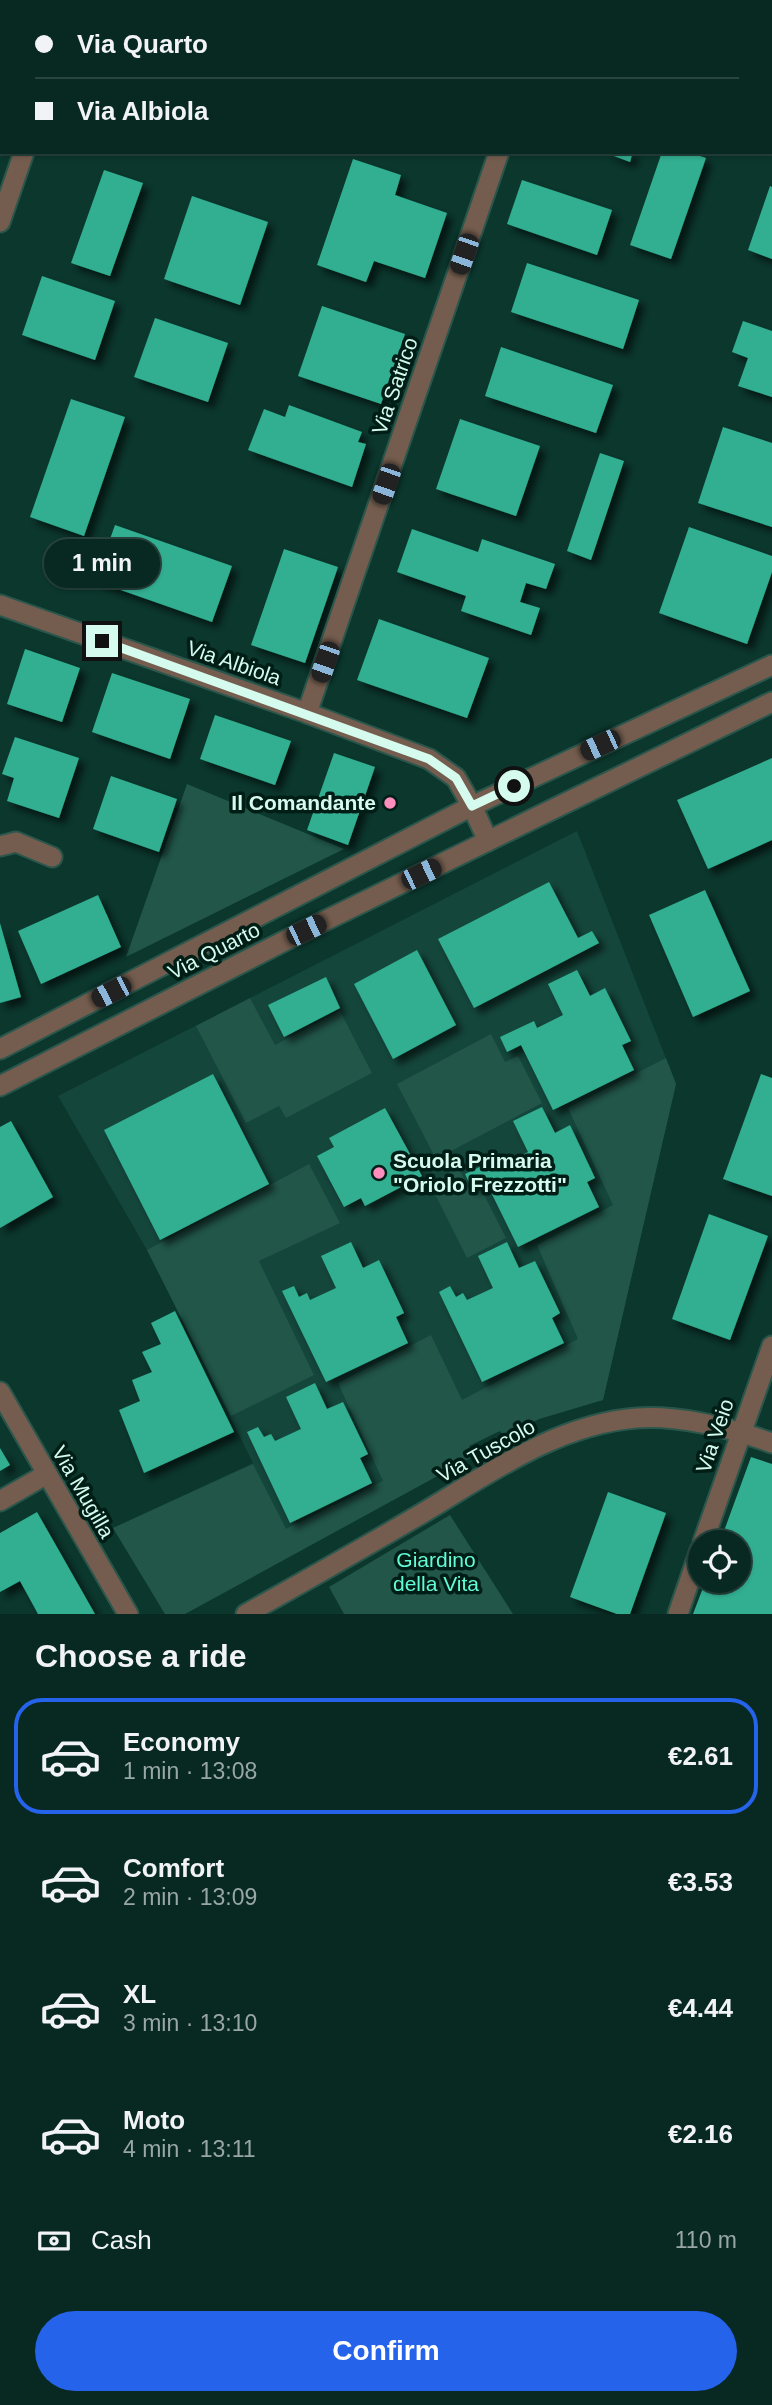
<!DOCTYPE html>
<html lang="en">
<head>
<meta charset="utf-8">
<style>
  body { margin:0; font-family:Arial,sans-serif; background:#11312a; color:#f1f3f6; height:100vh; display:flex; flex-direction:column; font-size:26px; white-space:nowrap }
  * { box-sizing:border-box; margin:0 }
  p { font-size:23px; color:#98a6a5 }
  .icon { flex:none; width:38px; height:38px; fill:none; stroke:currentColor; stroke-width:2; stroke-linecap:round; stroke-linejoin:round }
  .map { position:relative; height:1614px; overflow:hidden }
  .side { display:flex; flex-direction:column; background:#082922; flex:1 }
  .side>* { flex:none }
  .hud { position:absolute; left:0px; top:0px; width:774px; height:154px; box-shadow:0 2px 5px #0004,0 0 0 2px #294540; display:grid; align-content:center; height:154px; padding:0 35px; background:#082922 }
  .buttons { position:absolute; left:688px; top:1530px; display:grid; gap:14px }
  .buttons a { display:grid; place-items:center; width:63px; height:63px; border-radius:50%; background:#082922; box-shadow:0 2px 5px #0004,0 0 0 2px #294540; font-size:35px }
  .end { position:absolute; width:32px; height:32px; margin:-16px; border:9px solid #d5fbee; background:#111; box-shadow:0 0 0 4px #111 }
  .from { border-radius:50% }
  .bubble { position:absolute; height:49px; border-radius:24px; background:#082922; box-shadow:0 2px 5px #0004,0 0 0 2px #294540; font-size:23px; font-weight:700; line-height:49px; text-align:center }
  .car { position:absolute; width:21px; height:42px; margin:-21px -10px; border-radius:9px; box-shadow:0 0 5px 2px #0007; background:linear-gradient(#222 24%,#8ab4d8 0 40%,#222 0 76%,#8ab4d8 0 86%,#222 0) }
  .hud b { display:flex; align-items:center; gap:24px; height:66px; font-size:26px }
  .hud b+b { border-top:2px solid #294540 }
  .hud i { width:18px; height:18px; background:#f1f3f6 }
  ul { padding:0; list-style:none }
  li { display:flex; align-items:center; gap:21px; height:116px; margin:0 14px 10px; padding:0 21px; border:4px solid transparent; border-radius:28px }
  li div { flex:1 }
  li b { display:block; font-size:26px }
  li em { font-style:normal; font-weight:700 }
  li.active { border-color:#2563eb }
  li>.icon { width:63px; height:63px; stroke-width:1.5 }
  h2 { padding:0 35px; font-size:32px; line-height:84px }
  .pay { display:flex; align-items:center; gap:18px; height:77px; padding:0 35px; font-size:26px }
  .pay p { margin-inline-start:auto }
  .action { display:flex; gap:14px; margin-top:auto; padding:14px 35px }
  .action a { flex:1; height:80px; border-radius:42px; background:#2563eb; color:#fff; font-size:28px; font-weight:700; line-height:80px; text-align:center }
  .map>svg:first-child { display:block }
  .built { fill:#14463b }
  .green { fill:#215649 }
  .building { fill:#30ae91; filter:url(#shadow) }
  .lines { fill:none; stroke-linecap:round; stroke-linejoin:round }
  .minor-casing { stroke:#2b564c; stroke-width:23 }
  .tertiary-casing { stroke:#2b564c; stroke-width:23 }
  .minor { stroke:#745d4e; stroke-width:19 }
  .tertiary { stroke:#745d4e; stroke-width:19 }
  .route { stroke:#d5fbee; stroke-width:9 }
  .poi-dot { fill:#fe8ebd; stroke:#001d16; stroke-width:2.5 }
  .labels { text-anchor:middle; stroke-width:7; stroke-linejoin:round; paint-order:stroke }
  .street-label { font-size:21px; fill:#d5fbee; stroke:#001d16 }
  .poi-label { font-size:21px; font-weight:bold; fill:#d5fbee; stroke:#001d16; text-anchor:end }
  .park-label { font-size:21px; fill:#63fad6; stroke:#001d16 }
</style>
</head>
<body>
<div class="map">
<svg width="772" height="1614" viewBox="0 0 772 1614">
  <defs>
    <filter id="shadow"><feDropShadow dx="6" dy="6" stdDeviation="3.5" flood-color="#0009"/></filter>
  </defs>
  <rect width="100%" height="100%" fill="#0b372d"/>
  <polygon class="built" points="577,831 676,1084 603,1400 539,1419 504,1436 500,1431 493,1434 469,1446 474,1456 185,1614 165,1614 113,1528 253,1463 147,1250 58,1096"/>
  <g class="green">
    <polygon points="187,784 344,849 126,957"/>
    <polygon points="250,998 275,1045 340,1011 372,1073 286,1118 279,1106 246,1123 196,1026"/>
    <polygon points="491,1034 505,1062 518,1056 542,1103 436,1159 397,1084"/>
    <polygon points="666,1058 676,1084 603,1400 539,1419 504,1436 500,1431 469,1446 474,1456 185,1614 165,1614 113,1528 253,1464 286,1529 383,1481 338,1383 431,1335 462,1400 578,1339 537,1245 613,1205 568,1108"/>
    <polygon points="309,1164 340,1223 259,1261 314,1375 231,1416 147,1250"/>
    <polygon points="459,1168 472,1194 481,1189 506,1238 467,1258 436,1196 445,1191 439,1179"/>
    <polygon points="450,1515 513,1614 344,1614 329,1587"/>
  </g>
  <g class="building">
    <polygon points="603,152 633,152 630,162"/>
    <polygon points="662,152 688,152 706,158 671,259 630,245"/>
    <polygon points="353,159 401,175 395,195 447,213 425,278 374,261 366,282 317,265"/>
    <polygon points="104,170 143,183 110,276 71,263"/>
    <polygon points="522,180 612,210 597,255 507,224"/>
    <polygon points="770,186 772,187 772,259 748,250"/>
    <polygon points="192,196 268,222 240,305 164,279"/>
    <polygon points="527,263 639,300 623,349 511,312"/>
    <polygon points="42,276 115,301 95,360 22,335"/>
    <polygon points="322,306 405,334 381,404 298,376"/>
    <polygon points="155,318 228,343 208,402 134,377"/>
    <polygon points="743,321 772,331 772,397 738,386 748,358 732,352"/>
    <polygon points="501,347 613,385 596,433 485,396"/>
    <polygon points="71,399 125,417 84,536 30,517"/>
    <polygon points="289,405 362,432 358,442 366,444 352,487 248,450 264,409 285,417"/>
    <polygon points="460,419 540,446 516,516 436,489"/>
    <polygon points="723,427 772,443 772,527 698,503"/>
    <polygon points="600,453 624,461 591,560 567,551"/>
    <polygon points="115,525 232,566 212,622 95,581"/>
    <polygon points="689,527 772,556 772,572 747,644 659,613"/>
    <polygon points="412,529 478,552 482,539 555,564 546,589 526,583 520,602 540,608 531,635 461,611 466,596 397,572"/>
    <polygon points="284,549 338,567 305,663 251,645"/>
    <polygon points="379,619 489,658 467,718 357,680"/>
    <polygon points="25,649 80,668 62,722 7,704"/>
    <polygon points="112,673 190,699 170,759 92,732"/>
    <polygon points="215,715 291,741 275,785 200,759"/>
    <polygon points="15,737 79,758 59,818 7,801 14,778 2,774"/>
    <polygon points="334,753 375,767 348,845 307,830"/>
    <polygon points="772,758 772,840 708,869 677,800"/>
    <polygon points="111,776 177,799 159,852 93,829"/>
    <polygon points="549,882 578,938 592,931 599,943 474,1008 438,939"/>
    <polygon points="705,890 750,991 693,1017 649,915"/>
    <polygon points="98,895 121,947 41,984 18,931"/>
    <polygon points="0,923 21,997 0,1003"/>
    <polygon points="417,950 456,1025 393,1059 354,984"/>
    <polygon points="577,970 590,996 605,988 631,1041 622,1045 634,1070 553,1110 521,1045 507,1052 500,1037 534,1021 537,1028 563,1015 548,984"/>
    <polygon points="326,977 340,1008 284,1037 268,1005"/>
    <polygon points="213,1074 269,1184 160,1240 104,1130"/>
    <polygon points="761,1074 772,1078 772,1196 723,1179"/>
    <polygon points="542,1107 555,1133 570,1125 595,1178 587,1182 599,1207 518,1247 486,1182 472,1189 465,1174 498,1158 502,1165 528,1152 513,1121"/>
    <polygon points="385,1108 422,1176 365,1206 361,1198 344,1207 317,1156 334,1147 329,1138"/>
    <polygon points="11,1121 53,1197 0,1228 0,1127"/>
    <polygon points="709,1214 768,1236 730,1340 672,1319"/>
    <polygon points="351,1242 363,1268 379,1260 404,1313 396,1317 408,1343 326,1382 282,1291 294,1286 299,1297 307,1293 310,1300 336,1288 321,1256"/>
    <polygon points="507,1242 519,1268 535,1261 560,1313 552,1318 564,1343 482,1382 439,1292 450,1286 456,1297 463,1293 467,1300 493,1288 478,1256"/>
    <polygon points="175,1311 234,1432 144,1473 119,1410 140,1401 132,1380 152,1372 142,1352 161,1344 151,1323"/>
    <polygon points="315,1383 327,1409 343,1402 368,1454 360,1458 372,1483 290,1523 247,1432 258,1427 264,1437 271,1434 275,1441 301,1429 286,1397"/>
    <polygon points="0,1448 10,1465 0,1471"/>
    <polygon points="751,1457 772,1464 772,1614 693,1614 706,1580 738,1580 738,1542 720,1542"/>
    <polygon points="608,1492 666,1513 630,1614 617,1614 570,1597"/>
    <polygon points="37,1512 95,1614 38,1614 20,1581 0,1592 0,1533"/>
  </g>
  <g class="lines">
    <g class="minor-casing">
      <g id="minor">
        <polyline points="416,0 421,2"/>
        <polyline points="75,2 76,0"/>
        <polyline points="550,2 551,0"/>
        <polyline points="0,222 24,152"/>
        <polyline points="0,605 307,713 429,759 456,778 472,806"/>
        <polyline points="307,713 499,152"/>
        <polyline points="0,846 16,842 52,857"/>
        <polyline points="0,1392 128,1614"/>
        <polyline points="0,1501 47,1474"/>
        <polyline points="703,1542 772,1346"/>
        <path d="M246,1614c59,-33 117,-66 175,-100 67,-40 136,-90 216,-96 45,-3 93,10 135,25"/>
        <polyline points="678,1614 700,1550"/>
      </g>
    </g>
    <g class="tertiary-casing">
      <g id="tertiary">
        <polyline points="472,806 488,841"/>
        <polyline points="0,1049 472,806 772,665"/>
        <polyline points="0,1086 306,930 772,702"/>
      </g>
    </g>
    <use href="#minor" class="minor"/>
    <use href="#tertiary" class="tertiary"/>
  </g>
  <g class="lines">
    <polyline class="route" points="102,641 429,759 456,778 472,806 514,786"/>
  </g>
  <g class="poi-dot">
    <circle cx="390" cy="803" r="7"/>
    <circle cx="379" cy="1173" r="7"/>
  </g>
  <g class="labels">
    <g class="street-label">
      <text transform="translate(395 386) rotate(-71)" y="7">Via Satrico</text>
      <text transform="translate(234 663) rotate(19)" y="7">Via Albiola</text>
      <text transform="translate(214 951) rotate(-27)" y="7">Via Quarto</text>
      <text transform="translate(715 1436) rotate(-71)" y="7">Via Veio</text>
      <text transform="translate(486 1451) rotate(-29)" y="7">Via Tuscolo</text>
      <text transform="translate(83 1492) rotate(60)" y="7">Via Mugilla</text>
    </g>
    <g class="poi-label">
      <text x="376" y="810">Il Comandante</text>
      <text x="393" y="1168" text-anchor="start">Scuola Primaria<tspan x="393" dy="24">"Oriolo Frezzotti"</tspan></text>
    </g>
    <g class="park-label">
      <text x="436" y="1567">Giardino<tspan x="436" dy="24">della Vita</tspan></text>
    </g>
  </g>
</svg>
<div class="buttons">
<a><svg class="icon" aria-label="locate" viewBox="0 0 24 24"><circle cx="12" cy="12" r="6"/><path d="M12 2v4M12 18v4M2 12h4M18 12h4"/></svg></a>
</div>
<i class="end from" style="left:514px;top:786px"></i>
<i class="end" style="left:102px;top:641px"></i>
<div class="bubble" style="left:44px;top:539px;width:116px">1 min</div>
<i class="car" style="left:464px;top:254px;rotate:199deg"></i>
<i class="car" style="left:386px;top:484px;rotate:199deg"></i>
<i class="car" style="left:325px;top:662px;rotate:199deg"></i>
<i class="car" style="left:600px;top:745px;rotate:245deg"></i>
<i class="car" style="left:421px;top:874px;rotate:64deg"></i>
<i class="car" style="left:306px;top:930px;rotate:64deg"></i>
<i class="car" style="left:111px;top:992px;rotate:243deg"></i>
<div class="hud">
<b><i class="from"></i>Via Quarto</b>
<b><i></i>Via Albiola</b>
</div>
</div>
<section class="side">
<h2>Choose a ride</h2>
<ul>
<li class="active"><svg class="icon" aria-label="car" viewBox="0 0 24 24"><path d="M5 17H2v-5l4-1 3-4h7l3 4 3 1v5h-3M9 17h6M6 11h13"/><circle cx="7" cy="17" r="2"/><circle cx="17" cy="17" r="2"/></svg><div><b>Economy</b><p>1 min · 13:08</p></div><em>€2.61</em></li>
<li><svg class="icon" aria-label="car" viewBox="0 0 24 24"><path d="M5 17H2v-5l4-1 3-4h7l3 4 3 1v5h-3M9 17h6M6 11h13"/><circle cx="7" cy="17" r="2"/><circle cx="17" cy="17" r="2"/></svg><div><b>Comfort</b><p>2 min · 13:09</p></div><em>€3.53</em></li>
<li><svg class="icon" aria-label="car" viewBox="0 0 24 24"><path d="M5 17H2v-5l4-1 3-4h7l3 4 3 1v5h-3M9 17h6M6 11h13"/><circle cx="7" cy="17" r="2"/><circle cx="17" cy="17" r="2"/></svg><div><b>XL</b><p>3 min · 13:10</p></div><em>€4.44</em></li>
<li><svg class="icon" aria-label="car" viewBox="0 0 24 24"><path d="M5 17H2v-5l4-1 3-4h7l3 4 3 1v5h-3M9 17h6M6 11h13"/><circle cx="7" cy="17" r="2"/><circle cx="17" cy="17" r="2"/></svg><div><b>Moto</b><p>4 min · 13:11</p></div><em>€2.16</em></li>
</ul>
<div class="pay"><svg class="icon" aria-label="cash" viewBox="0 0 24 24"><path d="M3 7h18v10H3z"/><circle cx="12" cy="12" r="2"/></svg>Cash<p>110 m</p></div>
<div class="action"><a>Confirm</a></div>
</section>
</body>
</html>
